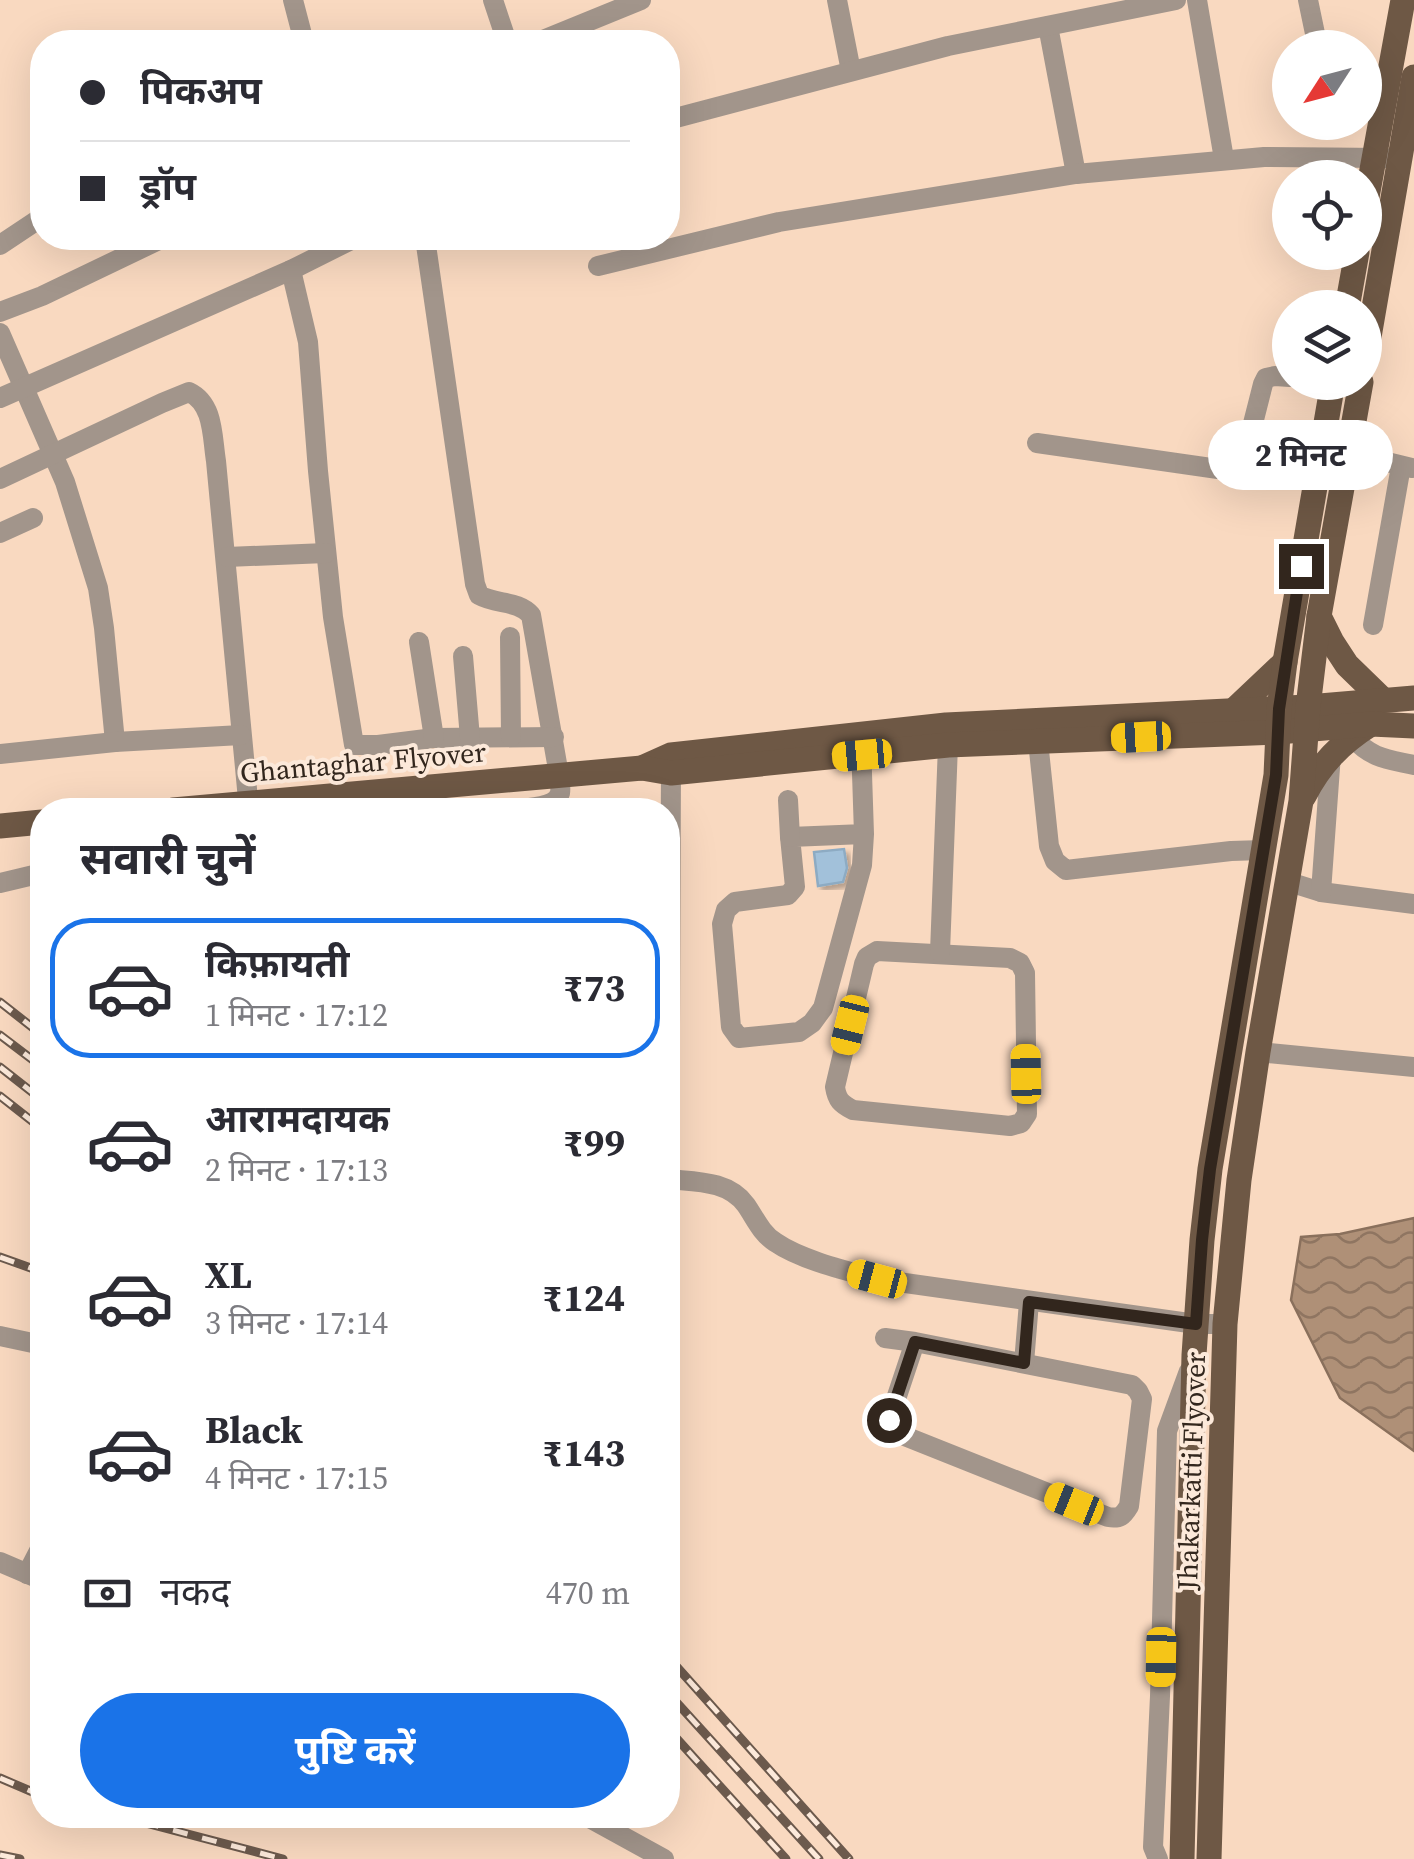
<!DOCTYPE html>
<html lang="hi">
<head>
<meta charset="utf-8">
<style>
  body { margin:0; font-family:"Source Serif 4","Noto Sans Devanagari",serif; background:#f2f2f3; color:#2b2b33; height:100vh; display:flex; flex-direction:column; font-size:38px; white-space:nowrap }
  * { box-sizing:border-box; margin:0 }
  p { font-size:32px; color:#7c7c81 }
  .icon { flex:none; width:55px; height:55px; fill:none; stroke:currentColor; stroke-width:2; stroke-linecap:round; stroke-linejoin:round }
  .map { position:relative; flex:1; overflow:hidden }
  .panel { position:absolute; left:30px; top:798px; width:650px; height:1030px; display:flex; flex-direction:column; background:#fff; border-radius:40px; box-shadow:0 10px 40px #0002 }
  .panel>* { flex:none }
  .banner { position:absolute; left:30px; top:30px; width:650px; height:220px; border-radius:40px; box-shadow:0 10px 40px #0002; display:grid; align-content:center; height:220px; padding:0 50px; background:#fff }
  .needle { width:65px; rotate:234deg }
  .controls { position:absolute; left:1272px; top:30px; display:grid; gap:20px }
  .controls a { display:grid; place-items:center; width:110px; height:110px; border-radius:50%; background:#fff; box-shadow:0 10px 40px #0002; font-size:50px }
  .end { position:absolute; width:45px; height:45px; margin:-22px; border:12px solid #32261d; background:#fff; box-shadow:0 0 0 5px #fff }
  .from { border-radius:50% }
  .bubble { position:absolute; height:70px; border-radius:35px; background:#fff; box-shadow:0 10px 40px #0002; font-size:32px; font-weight:700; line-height:70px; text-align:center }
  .car { position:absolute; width:30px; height:60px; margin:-30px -15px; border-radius:12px; box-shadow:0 0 8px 2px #0007; background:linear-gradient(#f5c518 24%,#345 0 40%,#f5c518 0 76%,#345 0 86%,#f5c518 0) }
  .banner b { display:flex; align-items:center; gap:35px; height:95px; font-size:38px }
  .banner b+b { border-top:2px solid #e1e1e2 }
  .banner i { width:25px; height:25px; background:#2b2b33 }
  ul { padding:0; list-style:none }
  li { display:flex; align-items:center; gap:30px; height:140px; margin:0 20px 15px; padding:0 30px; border:5px solid transparent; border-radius:40px }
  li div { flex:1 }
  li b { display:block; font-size:38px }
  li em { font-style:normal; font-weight:700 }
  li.selected { border-color:#1a73e8 }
  li>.icon { width:90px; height:90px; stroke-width:1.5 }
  h2 { padding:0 50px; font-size:45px; line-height:120px }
  .pay { display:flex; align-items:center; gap:25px; height:110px; padding:0 50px; font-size:38px }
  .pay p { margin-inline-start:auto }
  .button { display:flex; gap:20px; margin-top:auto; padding:20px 50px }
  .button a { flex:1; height:115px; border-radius:60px; background:#1a73e8; color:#fff; font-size:40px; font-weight:700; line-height:115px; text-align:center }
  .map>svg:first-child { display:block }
  .water { fill:url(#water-waves); stroke:#8a705c; stroke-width:2.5 }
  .building { fill:#a2c1da; stroke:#8dabc3; stroke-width:2.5; filter:url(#shadow) }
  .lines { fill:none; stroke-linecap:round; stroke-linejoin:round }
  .minor { stroke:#a2958b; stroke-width:20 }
  .major { stroke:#6e5845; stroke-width:25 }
  .rail-casing { stroke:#6c5a4d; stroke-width:9 }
  .rail { stroke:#fce9da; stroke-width:5; stroke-dasharray:15; stroke-linecap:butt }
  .route { stroke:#32261d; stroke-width:12 }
  .labels { text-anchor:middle; stroke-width:8; stroke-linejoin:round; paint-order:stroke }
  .street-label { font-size:28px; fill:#32261d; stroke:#fce9da }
</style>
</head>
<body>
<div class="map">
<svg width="1414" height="1859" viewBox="0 0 1414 1859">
  <defs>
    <pattern id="water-waves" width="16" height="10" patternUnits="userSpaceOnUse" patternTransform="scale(2.5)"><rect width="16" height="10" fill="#af9077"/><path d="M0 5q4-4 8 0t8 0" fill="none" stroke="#8f7561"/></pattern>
    <filter id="shadow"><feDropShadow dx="4.5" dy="4.5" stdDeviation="2.5" flood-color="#0004"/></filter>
  </defs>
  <rect width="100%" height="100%" fill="#f9d9c0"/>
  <polygon class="water" points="1414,1218 1414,1451 1340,1398 1291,1300 1301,1237 1340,1234"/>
  <polygon class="building" points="844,849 847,868 843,882 818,886 814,852"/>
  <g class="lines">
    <g class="minor">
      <polyline points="293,0 304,42"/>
      <polyline points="493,0 507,42"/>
      <polyline points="837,0 851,71"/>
      <polyline points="1197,0 1224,159"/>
      <polyline points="1308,0 1318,48"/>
      <polyline points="1048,26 1076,174"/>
      <polyline points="538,42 641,0"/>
      <polyline points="668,120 948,46 1176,0"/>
      <path d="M425,238l50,346 4,11c18,10 38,5 52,20l28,160c1,6 2,12 1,18 -4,16 -42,16 -56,17"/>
      <polyline points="0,245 42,217"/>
      <polyline points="598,266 779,222 1076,174 1264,157 1386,158"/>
      <polyline points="291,270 308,342 318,471 333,617 354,745 378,745 434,738 554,737"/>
      <polyline points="0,312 42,296 163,238"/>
      <polyline points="0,333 65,482 98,588 104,628 115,742"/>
      <polyline points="0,398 291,270 355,238"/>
      <path d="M1037,443l181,26c13,-1 20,-3 27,-14l18,-71 3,-6 9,-2 15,1"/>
      <polyline points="1350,453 1412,468"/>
      <path d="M0,479l162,-76 27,-11c25,12 23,44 27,69l33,349"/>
      <polyline points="0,533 33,518"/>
      <polyline points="227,557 326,553"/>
      <polyline points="1373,625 1401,466"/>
      <polyline points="510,637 511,737"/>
      <polyline points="419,642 434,738"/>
      <polyline points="463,656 470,738"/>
      <path d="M1352,737c20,22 35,22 62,28"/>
      <polyline points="1038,741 1049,846 1055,861 1066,870 1231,851 1263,850"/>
      <polyline points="861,743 864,834 862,865 823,1008 812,1023 799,1032 739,1038 731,1027 722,924 726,910 735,902 788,895 795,887 790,837 864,834"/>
      <polyline points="0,754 115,742 241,735"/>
      <polyline points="788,800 790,837"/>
      <polyline points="1289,882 1321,892 1414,904"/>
      <polyline points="0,883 42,873"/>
      <polyline points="1321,892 1331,754"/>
      <path d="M877,951l133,7 10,5 5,10 2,141 -6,9 -11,3 -157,-16c-12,-6 -16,-10 -18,-23l29,-123 3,-7z"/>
      <polyline points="940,952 948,745"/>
      <polyline points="1258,1052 1414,1067"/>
      <polyline points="668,1063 670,1027 671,761"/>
      <path d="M668,1179c27,3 60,1 78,26 9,13 15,28 29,37 26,18 72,29 102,37l319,45h29"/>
      <polyline points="0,1336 42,1345"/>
      <path d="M885,1338l30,4 217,43 6,6 4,8 -13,107c-6,10 -9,13 -21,11l-206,-82 -10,-7 -3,-8 26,-78"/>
      <polyline points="1024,1363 1029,1302"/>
      <polyline points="0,1562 42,1580"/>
      <polyline points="27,1574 42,1545"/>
      <polyline points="584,1815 664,1859"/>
      <polyline points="1158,1859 1153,1847 1160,1696 1167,1431 1189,1371"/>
    </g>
    <g class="major">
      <polyline points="1365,208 1403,0"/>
      <polyline points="1347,308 1357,252"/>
      <polyline points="1365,360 1414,77"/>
      <polyline points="1319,616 1332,642 1347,665 1382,699"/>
      <polyline points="1233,711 1285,662"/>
      <polyline points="642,768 671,755 946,725 1308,707 1414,698"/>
      <path d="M1304,796c16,-32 37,-53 67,-72"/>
      <polyline points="173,810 642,768 671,773 948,745 1278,732 1371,724 1414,726"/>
      <polyline points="0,826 42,822"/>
      <polyline points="1182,1859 1194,1355 1202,1240 1210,1169 1276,775 1279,709 1285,662 1333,382"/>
      <polyline points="1209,1859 1225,1324 1239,1180 1258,1052 1301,801 1308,707 1319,616 1361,382"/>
    </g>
    <g class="rail-casing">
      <g id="rail">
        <polyline points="0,1002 42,1035"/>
        <polyline points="0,1035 42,1067"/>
        <polyline points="0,1067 42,1100"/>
        <polyline points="0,1096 42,1129"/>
        <polyline points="0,1257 42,1272"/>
        <polyline points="668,1657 849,1859"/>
        <polyline points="668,1693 819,1859"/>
        <polyline points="668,1729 786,1859"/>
        <polyline points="0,1778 42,1796"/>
        <polyline points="115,1815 283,1859"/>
        <polyline points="0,1855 20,1859"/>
      </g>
    </g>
    <use href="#rail" class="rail"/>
  </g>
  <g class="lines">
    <polyline class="route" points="889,1420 915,1342 1024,1363 1029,1302 1196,1324 1202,1240 1210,1169 1276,775 1279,709 1301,566"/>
  </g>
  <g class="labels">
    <g class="street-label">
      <text transform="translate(363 762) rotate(-5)" y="10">Ghantaghar Flyover</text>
      <text transform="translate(1191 1471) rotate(-88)" y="10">Jhakarkatti Flyover</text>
    </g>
  </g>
</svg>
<div class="controls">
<a><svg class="needle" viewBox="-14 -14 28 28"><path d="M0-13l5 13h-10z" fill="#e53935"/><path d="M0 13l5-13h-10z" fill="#7c7c81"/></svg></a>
<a><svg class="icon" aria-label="locate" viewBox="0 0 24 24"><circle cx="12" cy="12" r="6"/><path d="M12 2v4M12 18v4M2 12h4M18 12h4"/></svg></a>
<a><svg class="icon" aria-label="layers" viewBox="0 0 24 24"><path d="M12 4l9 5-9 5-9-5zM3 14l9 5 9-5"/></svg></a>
</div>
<i class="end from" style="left:889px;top:1420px"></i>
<i class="end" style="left:1301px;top:566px"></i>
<div class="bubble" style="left:1208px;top:420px;width:185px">2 मिनट</div>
<i class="car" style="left:1141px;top:737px;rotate:267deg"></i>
<i class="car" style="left:862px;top:755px;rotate:265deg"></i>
<i class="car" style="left:850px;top:1025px;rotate:194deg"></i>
<i class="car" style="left:1026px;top:1074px;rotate:359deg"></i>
<i class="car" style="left:877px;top:1279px;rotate:285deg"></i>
<i class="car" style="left:1074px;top:1504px;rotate:292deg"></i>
<i class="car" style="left:1161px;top:1657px;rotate:181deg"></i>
<div class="banner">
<b><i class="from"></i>पिकअप</b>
<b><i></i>ड्रॉप</b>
</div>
<section class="panel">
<h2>सवारी चुनें</h2>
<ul>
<li class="selected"><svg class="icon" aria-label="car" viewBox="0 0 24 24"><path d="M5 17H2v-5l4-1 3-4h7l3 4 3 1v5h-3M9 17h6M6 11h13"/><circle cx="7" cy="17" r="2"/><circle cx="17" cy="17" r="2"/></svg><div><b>किफ़ायती</b><p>1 मिनट · 17:12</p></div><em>₹73</em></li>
<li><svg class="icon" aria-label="car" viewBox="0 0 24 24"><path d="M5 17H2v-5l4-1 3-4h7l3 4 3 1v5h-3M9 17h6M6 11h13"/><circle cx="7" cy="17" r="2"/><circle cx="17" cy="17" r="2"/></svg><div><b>आरामदायक</b><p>2 मिनट · 17:13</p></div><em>₹99</em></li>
<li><svg class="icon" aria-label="car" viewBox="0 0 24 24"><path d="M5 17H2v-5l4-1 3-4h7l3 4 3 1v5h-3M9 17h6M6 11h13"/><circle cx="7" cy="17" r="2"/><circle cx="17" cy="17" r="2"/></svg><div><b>XL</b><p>3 मिनट · 17:14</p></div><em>₹124</em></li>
<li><svg class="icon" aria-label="car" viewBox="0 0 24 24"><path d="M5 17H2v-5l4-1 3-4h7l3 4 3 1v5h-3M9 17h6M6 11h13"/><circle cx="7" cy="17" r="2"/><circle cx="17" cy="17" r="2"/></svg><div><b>Black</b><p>4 मिनट · 17:15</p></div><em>₹143</em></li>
</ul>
<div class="pay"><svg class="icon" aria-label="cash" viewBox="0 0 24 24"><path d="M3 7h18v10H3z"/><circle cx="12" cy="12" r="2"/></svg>नकद<p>470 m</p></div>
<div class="button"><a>पुष्टि करें</a></div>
</section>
</div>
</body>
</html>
